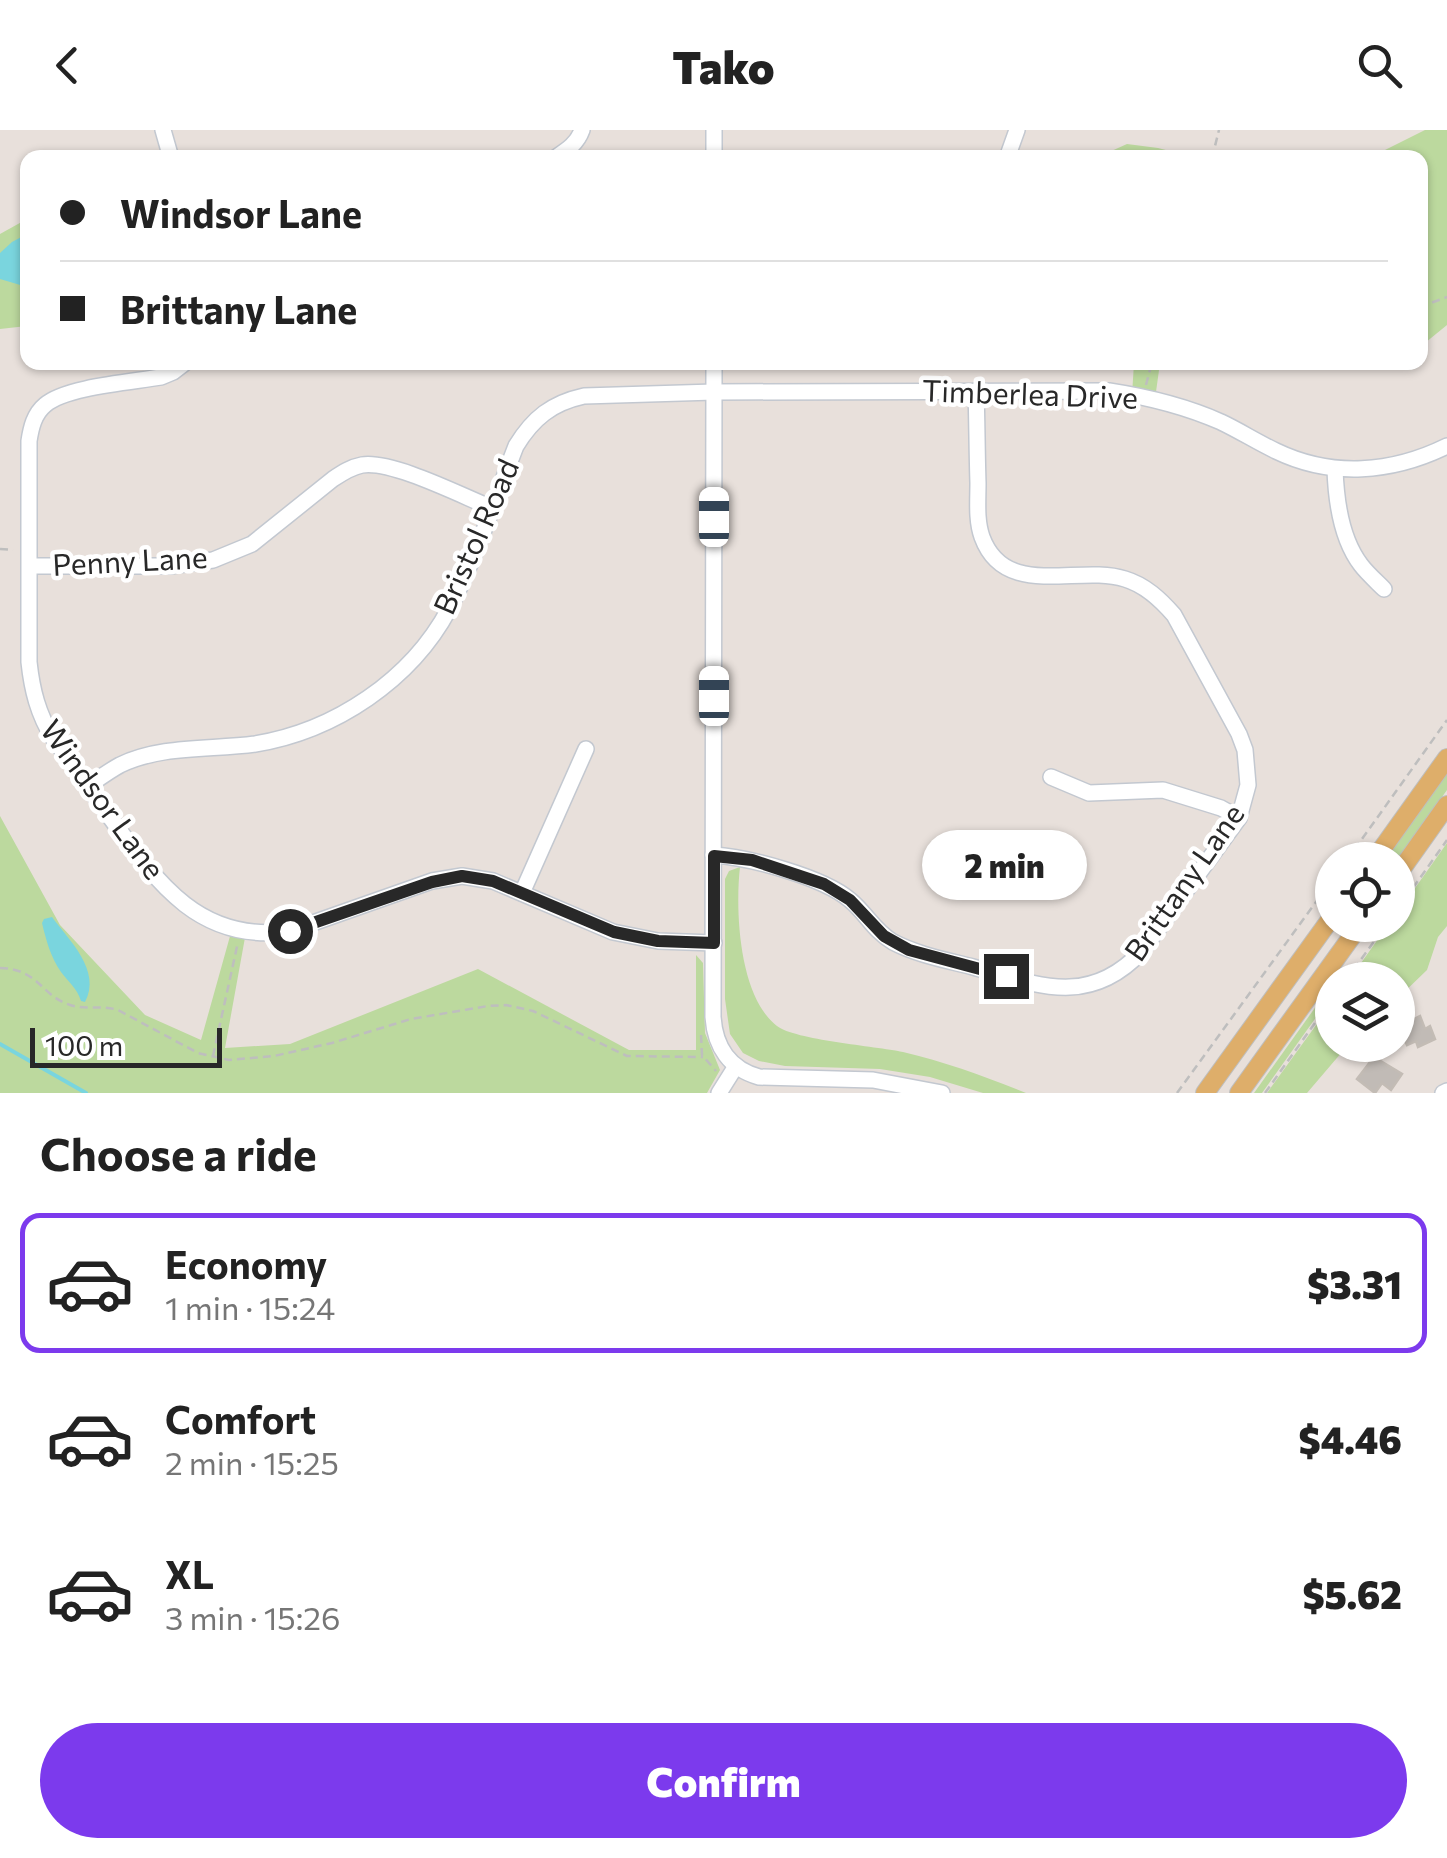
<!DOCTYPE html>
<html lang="en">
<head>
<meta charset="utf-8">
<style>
  body { margin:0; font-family:Commissioner,sans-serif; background:#f6f6f6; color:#222; height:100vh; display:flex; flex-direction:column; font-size:38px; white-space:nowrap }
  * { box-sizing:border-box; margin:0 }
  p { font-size:32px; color:#767676 }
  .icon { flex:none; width:55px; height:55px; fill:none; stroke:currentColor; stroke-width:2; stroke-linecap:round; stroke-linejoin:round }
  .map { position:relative; height:963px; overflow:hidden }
  .side { display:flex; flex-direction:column; background:#fff; flex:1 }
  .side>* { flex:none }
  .hud { position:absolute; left:20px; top:20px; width:1408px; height:220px; border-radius:20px; box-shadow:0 2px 8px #0004; display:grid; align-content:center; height:220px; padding:0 40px; background:#fff }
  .tools { position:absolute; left:1315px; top:712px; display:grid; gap:20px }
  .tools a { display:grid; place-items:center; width:100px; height:100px; border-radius:50%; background:#fff; box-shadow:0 2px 8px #0004; font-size:50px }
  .scale { position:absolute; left:30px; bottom:25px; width:192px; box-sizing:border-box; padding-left:10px; border:5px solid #282828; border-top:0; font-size:28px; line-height:35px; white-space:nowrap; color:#282828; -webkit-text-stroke:8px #fff; paint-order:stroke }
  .end { position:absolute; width:45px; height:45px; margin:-22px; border:12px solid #282828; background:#fff; box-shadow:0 0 0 5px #fff }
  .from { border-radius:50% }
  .bubble { position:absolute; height:70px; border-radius:35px; background:#fff; box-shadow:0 2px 8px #0004; font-size:32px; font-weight:800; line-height:70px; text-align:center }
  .car { position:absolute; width:30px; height:60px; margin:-30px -15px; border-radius:12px; box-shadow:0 0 8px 2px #0007; background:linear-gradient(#fff 24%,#345 0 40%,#fff 0 76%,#345 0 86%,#fff 0) }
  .hud b { display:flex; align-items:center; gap:35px; height:95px; font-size:38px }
  .hud b+b { border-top:2px solid #e0e0e0 }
  .hud i { width:25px; height:25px; background:#222 }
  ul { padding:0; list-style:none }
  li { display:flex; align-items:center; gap:30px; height:140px; margin:0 20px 15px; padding:0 20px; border:5px solid transparent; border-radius:20px }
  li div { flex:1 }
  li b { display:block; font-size:38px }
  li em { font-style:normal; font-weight:800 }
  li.selected { border-color:#7c3aed }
  li>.icon { width:90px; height:90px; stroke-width:1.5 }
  h2 { padding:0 40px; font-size:45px; line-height:120px }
  .action { display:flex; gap:20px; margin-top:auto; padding:20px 40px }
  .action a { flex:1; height:115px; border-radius:60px; background:#7c3aed; color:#fff; font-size:40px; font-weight:800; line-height:115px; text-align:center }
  header { display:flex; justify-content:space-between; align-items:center; height:130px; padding:0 40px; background:#fff; font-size:45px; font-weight:800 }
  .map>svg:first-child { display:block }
  .green { fill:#bcd99e }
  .water { fill:#7ad5de }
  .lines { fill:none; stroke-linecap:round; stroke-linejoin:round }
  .stream { stroke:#7ad5de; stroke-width:4 }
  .building { fill:#c1bbb6; stroke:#c3bcb5; stroke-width:2.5 }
  .minor-casing { stroke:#c3c8d0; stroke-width:18 }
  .major-casing { stroke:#bebebe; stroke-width:20 }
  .path { stroke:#bebebe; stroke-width:2.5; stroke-dasharray:8 5; stroke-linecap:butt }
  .minor { stroke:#fff; stroke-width:15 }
  .major { stroke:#deae6a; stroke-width:18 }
  .route { stroke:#282828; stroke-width:12 }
  .labels { text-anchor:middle; stroke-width:9; stroke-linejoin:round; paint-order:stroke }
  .street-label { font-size:30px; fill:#282828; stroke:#fff }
</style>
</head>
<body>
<header><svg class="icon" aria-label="back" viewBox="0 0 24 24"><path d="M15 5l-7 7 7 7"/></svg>Tako<svg class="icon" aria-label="search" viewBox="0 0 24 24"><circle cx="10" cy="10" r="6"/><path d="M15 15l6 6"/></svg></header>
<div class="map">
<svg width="1447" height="963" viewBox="0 0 1447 963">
  <rect width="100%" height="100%" fill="#e8e0db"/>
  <g class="green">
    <polygon points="1425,0 1447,0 1447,195 1420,217 1420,28 1371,27"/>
    <polygon points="1127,14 1158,18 1193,27 1098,27"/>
    <polygon points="27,89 27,196 0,199 0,104"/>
    <polygon points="1134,233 1160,233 1155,269 1132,265"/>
    <polygon points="1447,643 1447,660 1397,730 1384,730"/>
    <polygon points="0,686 60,795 145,885 201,910 232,799 246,802 225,918 290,914 478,839 629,920 696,920 696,825 703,833 705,903 720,940 707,963 0,963"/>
    <polygon points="1447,713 1447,796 1438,807 1427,840 1398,868 1398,850 1349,850 1388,795 1398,795 1398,782"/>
    <path d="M740,737c-5,43 -1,130 37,159 18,14 98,20 126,26 43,10 83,25 123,41h-43l-53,-16 -50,-8 -95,-3 -26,-5 -16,-8 -13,-19 -5,-35v-120l4,-8z"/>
    <polygon points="1332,854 1332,865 1262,963 1254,963"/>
    <polygon points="1332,873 1332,915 1348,915 1307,963 1267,963"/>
  </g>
  <g class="water">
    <polygon points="27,104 27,157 0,149 0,123 12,112"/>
    <path d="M52,787c17,23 50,54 33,85l-4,-1c-4,-13 -12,-18 -20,-29 -10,-14 -15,-32 -19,-49l2,-4z"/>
  </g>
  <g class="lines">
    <polyline class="stream" points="0,914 86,963"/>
  </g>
  <g class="building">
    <polygon points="1420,886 1425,899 1430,896 1435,909 1418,917 1416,911 1407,915 1399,897"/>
    <polygon points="1374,927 1402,944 1391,960 1382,953 1375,963 1357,949"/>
  </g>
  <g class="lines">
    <g class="minor-casing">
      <g id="minor">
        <polyline points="163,0 171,28"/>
        <polyline points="714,0 714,28"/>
        <path d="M555,28c12,-8 22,-14 27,-28"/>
        <polyline points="1007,28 1017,0"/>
        <path d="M186,232l-13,10 -12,5c-29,5 -96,10 -116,28 -11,9 -14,23 -16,36v221c3,28 9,52 24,76 20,27 39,54 59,82 46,64 89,124 178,111l142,-50 30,-5 31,5 120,51 45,9 56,2"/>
        <path d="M714,232l-1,655c2,30 17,52 46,60l114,3 69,13"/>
        <path d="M1335,339c1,31 6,70 26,96 6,8 15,16 23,24"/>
        <path d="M30,436h140l43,-6 39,-16 81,-65c9,-6 18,-12 29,-14 30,-5 100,31 130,43"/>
        <polyline points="1051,647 1089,663 1163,660 1221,678 1239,688"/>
        <path d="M88,656c10,-7 21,-15 32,-21 41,-20 91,-15 135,-21 80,-13 156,-64 194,-135 27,-52 46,-109 67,-163 17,-28 36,-43 68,-50l130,-4 395,-1c39,6 76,15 112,31 19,9 36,20 55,29 56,27 116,22 171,-5"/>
        <path d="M713,725c35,2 110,22 137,45 16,13 24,31 43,42 25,13 53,18 80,25 64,18 116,41 169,-16l97,-133 9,-33 -3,-35 -6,-16 -65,-119c-14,-16 -29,-30 -49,-36 -47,-15 -120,21 -143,-42 -6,-17 -4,-36 -4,-54 -1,-30 -1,-61 -2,-92"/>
        <polyline points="522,763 586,619"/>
        <polyline points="719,963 736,936"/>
        <polyline points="1443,963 1447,961"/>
      </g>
    </g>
    <g class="major-casing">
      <g id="major">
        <polyline points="1374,730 1447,628"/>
        <polyline points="1398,744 1447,675"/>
        <polyline points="1205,963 1332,787"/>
        <polyline points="1239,963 1360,795"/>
      </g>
    </g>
    <g class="path">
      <polyline points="1212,28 1219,0"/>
      <polyline points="1420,177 1447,167"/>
      <polyline points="1146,255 1152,232"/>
      <polyline points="0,419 13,420"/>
      <polyline points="1347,730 1447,590"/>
      <polyline points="1398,779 1447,710"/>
      <path d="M0,838c39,1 40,27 70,37 16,5 32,0 48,5l80,43 31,7 45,-4 58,-13 79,-24 77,-13 18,-1 27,6 94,45 76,1"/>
      <polyline points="1346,850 1386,795"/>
      <polyline points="701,905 702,925 716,941"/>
      <polyline points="213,926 238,812"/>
      <polyline points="1177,963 1332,750"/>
      <polyline points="1265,963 1332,869"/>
    </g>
    <use href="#minor" class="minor"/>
    <use href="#major" class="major"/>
  </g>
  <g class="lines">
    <polyline class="route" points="290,801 432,752 462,746 493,751 614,802 658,811 714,813 714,726 752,730 824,754 850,770 884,806 909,820 1006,846"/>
  </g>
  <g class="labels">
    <g class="street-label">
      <text transform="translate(1030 265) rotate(2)" y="10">Timberlea Drive</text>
      <text transform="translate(477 407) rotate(-66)" y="10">Bristol Road</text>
      <text transform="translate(130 432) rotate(-3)" y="10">Penny Lane</text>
      <text transform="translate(102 670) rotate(54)" y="10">Windsor Lane</text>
      <text transform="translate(1185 753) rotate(-55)" y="10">Brittany Lane</text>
    </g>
  </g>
</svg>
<div class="tools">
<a><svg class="icon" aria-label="locate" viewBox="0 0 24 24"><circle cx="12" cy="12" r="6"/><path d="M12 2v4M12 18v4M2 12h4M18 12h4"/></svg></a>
<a><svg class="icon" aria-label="layers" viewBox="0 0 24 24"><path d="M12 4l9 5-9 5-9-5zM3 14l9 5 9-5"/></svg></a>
</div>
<div class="scale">100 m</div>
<i class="end from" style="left:290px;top:801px"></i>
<i class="end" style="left:1006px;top:846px"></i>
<div class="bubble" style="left:922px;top:700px;width:165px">2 min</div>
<i class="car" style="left:714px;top:387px;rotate:0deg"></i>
<i class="car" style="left:714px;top:566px;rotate:0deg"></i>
<div class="hud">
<b><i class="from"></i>Windsor Lane</b>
<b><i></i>Brittany Lane</b>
</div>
</div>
<section class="side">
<h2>Choose a ride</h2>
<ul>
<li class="selected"><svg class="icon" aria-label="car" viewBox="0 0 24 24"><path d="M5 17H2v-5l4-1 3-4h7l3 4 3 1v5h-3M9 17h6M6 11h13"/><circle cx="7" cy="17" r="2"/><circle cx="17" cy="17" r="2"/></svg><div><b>Economy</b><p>1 min · 15:24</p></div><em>$3.31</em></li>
<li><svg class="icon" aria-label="car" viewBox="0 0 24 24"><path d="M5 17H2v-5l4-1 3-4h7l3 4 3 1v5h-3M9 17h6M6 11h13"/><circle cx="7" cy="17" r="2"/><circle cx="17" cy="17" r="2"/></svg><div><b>Comfort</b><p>2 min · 15:25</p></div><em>$4.46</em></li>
<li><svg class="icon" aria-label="car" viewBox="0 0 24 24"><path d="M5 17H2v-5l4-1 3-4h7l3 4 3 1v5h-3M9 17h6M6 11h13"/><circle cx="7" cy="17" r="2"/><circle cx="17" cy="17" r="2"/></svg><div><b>XL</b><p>3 min · 15:26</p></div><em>$5.62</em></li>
</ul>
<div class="action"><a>Confirm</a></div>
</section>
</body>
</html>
